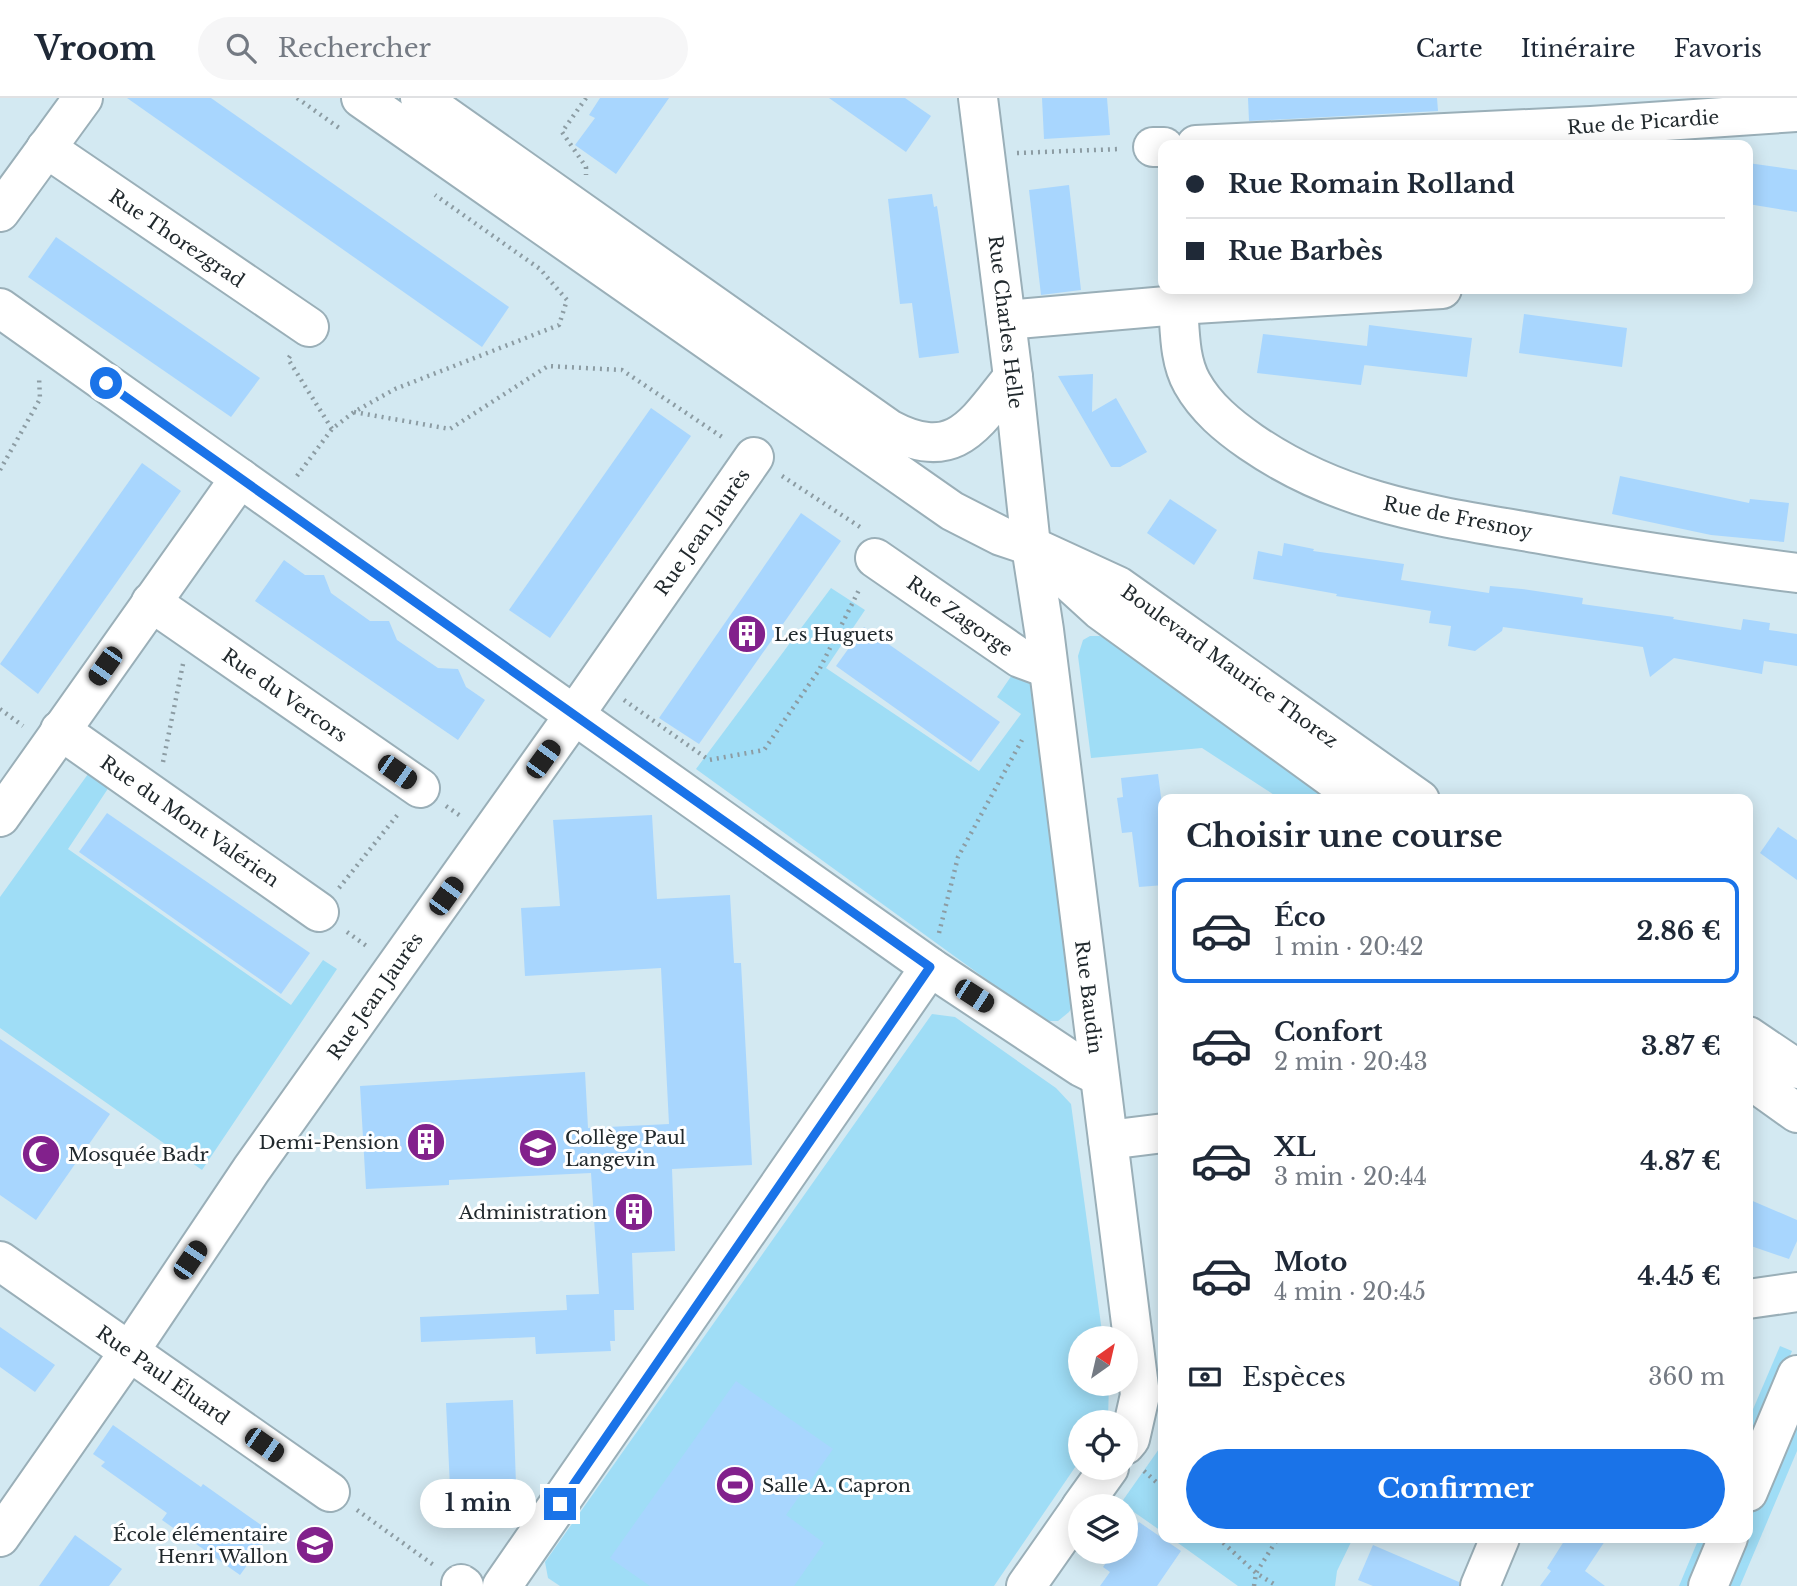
<!DOCTYPE html>
<html lang="fr">
<head>
<meta charset="utf-8">
<style>
  body { margin:0; font-family:"Libre Baskerville",serif; background:#f6f6f7; color:#1f2937; height:100vh; display:flex; flex-direction:column; font-size:26px; white-space:nowrap }
  * { box-sizing:border-box; margin:0 }
  p { font-size:23px; color:#747a83 }
  .icon { flex:none; width:38px; height:38px; fill:none; stroke:currentColor; stroke-width:2; stroke-linecap:round; stroke-linejoin:round }
  .map { position:relative; flex:1; overflow:hidden }
  .panel { position:absolute; left:1158px; top:696px; width:595px; height:749px; display:flex; flex-direction:column; background:#fff; border-radius:14px; box-shadow:0 4px 18px #0003 }
  .panel>* { flex:none }
  .hud { position:absolute; left:1158px; top:42px; width:595px; height:154px; border-radius:14px; box-shadow:0 4px 18px #0003; display:grid; align-content:center; height:154px; padding:0 28px; background:#fff }
  .needle { width:46px; rotate:34deg }
  .controls { position:absolute; left:1068px; top:1228px; display:grid; gap:14px }
  .controls a { display:grid; place-items:center; width:70px; height:70px; border-radius:50%; background:#fff; box-shadow:0 4px 18px #0003; font-size:35px }
  .end { position:absolute; width:32px; height:32px; margin:-16px; border:9px solid #1a73e8; background:#fff; box-shadow:0 0 0 4px #fff }
  .from { border-radius:50% }
  .bubble { position:absolute; height:49px; border-radius:24px; background:#fff; box-shadow:0 4px 18px #0003; font-size:23px; font-weight:800; line-height:49px; text-align:center }
  .car { position:absolute; width:21px; height:42px; margin:-21px -10px; border-radius:9px; box-shadow:0 0 5px 2px #0007; background:linear-gradient(#222 24%,#8ab4d8 0 40%,#222 0 76%,#8ab4d8 0 86%,#222 0) }
  .hud b { display:flex; align-items:center; gap:24px; height:66px; font-size:26px }
  .hud b+b { border-top:2px solid #e0e1e3 }
  .hud i { width:18px; height:18px; background:#1f2937 }
  ul { padding:0; list-style:none }
  li { display:flex; align-items:center; gap:21px; height:105px; margin:0 14px 10px; padding:0 14px; border:4px solid transparent; border-radius:14px }
  li div { flex:1 }
  li b { display:block; font-size:26px }
  li em { font-style:normal; font-weight:800 }
  li.active { border-color:#1a73e8 }
  li>.icon { width:63px; height:63px; stroke-width:1.5 }
  h2 { padding:0 28px; font-size:32px; line-height:84px }
  .pay { display:flex; align-items:center; gap:18px; height:77px; padding:0 28px; font-size:26px }
  .pay p { margin-inline-start:auto }
  .primary-button { display:flex; gap:14px; margin-top:auto; padding:14px 28px }
  .primary-button a { flex:1; height:80px; border-radius:42px; background:#1a73e8; color:#fff; font-size:28px; font-weight:800; line-height:80px; text-align:center }
  header { display:flex; align-items:center; gap:42px; box-sizing:border-box; height:98px; padding:0 35px; background:#fff; border-bottom:2px solid #e0e1e3 }
  header strong { font-size:33px }
  nav { display:flex; gap:38px; margin-inline-start:auto; font-size:24px }
  .search { width:490px; height:63px; background:#f6f6f7; display:flex; align-items:center; gap:18px; box-sizing:border-box; padding:0 24px; border-radius:38px; color:#747a83; font-size:26px }
  .map>svg:first-child { display:block }
  .green { fill:#9fddf6 }
  .building { fill:#a8d6fe }
  .lines { fill:none; stroke-linecap:round; stroke-linejoin:round }
  .minor-casing { stroke:#9aafb8; stroke-width:42 }
  .path { stroke:#8c9ca3; stroke-width:4.5; stroke-dasharray:2 5; stroke-linecap:butt }
  .minor { stroke:#fff; stroke-width:38 }
  .route { stroke:#1a73e8; stroke-width:9 }
  .labels { text-anchor:middle; stroke-width:6; stroke-linejoin:round; paint-order:stroke }
  .street-label { font-size:19px; fill:#21292d; stroke:#fff }
  .poi-label { font-size:19px; fill:#21292d; stroke:#fff; text-anchor:start }
</style>
</head>
<body>
<header>
<strong>Vroom</strong>
<div class="search"><svg class="icon" aria-label="search" viewBox="0 0 24 24"><circle cx="10" cy="10" r="6"/><path d="M15 15l6 6"/></svg>Rechercher</div>
<nav><a>Carte</a><a>Itinéraire</a><a>Favoris</a></nav>
</header>
<div class="map">
<svg width="1797" height="1488" viewBox="0 0 1797 1488">
  <rect width="100%" height="100%" fill="#d3e9f2"/>
  <g class="green">
    <polygon points="831,490 865,512 826,570 979,673 1021,616 997,599 1016,571 1032,582 1077,901 1069,914 1058,923 1044,923 696,671"/>
    <polygon points="1090,538 1100,538 1109,543 1345,702 1282,702 1202,650 1091,660 1078,558 1083,542"/>
    <polygon points="88,676 109,689 68,751 291,907 323,862 337,871 202,1072 0,930 0,799"/>
    <polygon points="932,916 955,919 1056,990 1071,1006 1103,1241 1080,1241 1080,1286 1109,1286 1108,1321 1105,1325 1080,1325 1080,1362 994,1488 560,1488 548,1480 545,1464"/>
    <polygon points="1780,1248 1792,1253 1748,1362 1748,1323"/>
    <polygon points="1797,1307 1797,1353 1740,1488 1722,1488 1741,1440 1748,1440 1748,1424"/>
    <polygon points="1159,1351 1164,1353 1164,1435 1121,1405"/>
    <polygon points="1171,1440 1353,1440 1337,1473 1335,1488 1238,1488"/>
    <polygon points="1699,1440 1717,1440 1696,1488 1679,1488"/>
  </g>
  <g class="building">
    <polygon points="127,0 211,0 509,209 482,249"/>
    <polygon points="600,0 669,0 616,76 575,47 595,20 589,17"/>
    <polygon points="829,0 905,0 931,18 906,54"/>
    <polygon points="1042,0 1107,0 1110,37 1044,41"/>
    <polygon points="1248,0 1437,0 1438,13 1249,23"/>
    <polygon points="1748,65 1797,72 1797,114 1748,106"/>
    <polygon points="1069,87 1081,192 1041,197 1029,92"/>
    <polygon points="932,96 934,109 937,108 959,255 919,260 912,205 900,206 888,101"/>
    <polygon points="56,139 260,280 231,319 28,179"/>
    <polygon points="1524,216 1627,230 1622,269 1519,255"/>
    <polygon points="1369,227 1472,240 1467,279 1364,267 1365,263 1361,287 1257,275 1263,236 1367,248"/>
    <polygon points="1093,276 1092,314 1116,300 1147,354 1120,369 1111,369 1058,278"/>
    <polygon points="651,310 691,338 550,540 509,512"/>
    <polygon points="142,365 181,393 38,596 0,566"/>
    <polygon points="1620,378 1749,405 1750,401 1789,405 1784,444 1711,437 1612,416"/>
    <polygon points="1170,401 1217,432 1194,467 1147,435"/>
    <polygon points="801,415 841,443 699,646 659,620"/>
    <polygon points="1284,445 1314,451 1313,453 1404,466 1401,482 1489,495 1490,488 1522,491 1583,500 1582,506 1674,519 1673,521 1741,532 1743,521 1770,525 1769,532 1797,536 1797,568 1764,563 1762,576 1674,560 1650,579 1643,549 1503,529 1502,533 1475,553 1448,548 1451,528 1429,525 1431,513 1336,498 1337,496 1253,481 1258,453 1282,458"/>
    <polygon points="284,462 305,477 324,477 331,495 370,523 389,523 397,542 438,570 458,571 466,589 485,602 458,642 255,503"/>
    <polygon points="864,529 1000,624 971,664 836,568"/>
    <polygon points="1158,676 1164,722 1164,787 1139,789 1132,734 1122,735 1117,700 1123,699 1121,680"/>
    <polygon points="107,715 310,855 281,896 79,754"/>
    <polygon points="652,717 657,801 730,797 734,865 741,865 752,1067 672,1071 675,1153 632,1155 634,1212 614,1212 615,1243 610,1243 611,1253 536,1256 535,1239 421,1244 420,1219 567,1212 566,1197 599,1196 591,1075 449,1082 449,1087 366,1091 360,988 585,974 588,1030 669,1026 661,870 525,878 521,810 560,808 553,722"/>
    <polygon points="1778,729 1797,742 1797,782 1760,755"/>
    <polygon points="0,941 110,1016 36,1122 0,1097"/>
    <polygon points="1748,1101 1797,1122 1797,1143 1789,1161 1748,1147"/>
    <polygon points="0,1229 55,1267 35,1294 0,1269"/>
    <polygon points="736,1283 833,1351 786,1417 824,1445 794,1488 650,1488 610,1460"/>
    <polygon points="513,1302 516,1386 450,1389 446,1305"/>
    <polygon points="113,1327 201,1389 203,1386 271,1434 240,1477 162,1422 167,1415 101,1368 105,1364 93,1356"/>
    <polygon points="1139,1424 1181,1453 1157,1488 1100,1488 1110,1474 1103,1469 1114,1454 1125,1454 1125,1444"/>
    <polygon points="75,1437 122,1471 109,1488 39,1488"/>
    <polygon points="1566,1440 1607,1440 1585,1473 1605,1488 1540,1488 1551,1473 1547,1470"/>
    <polygon points="1373,1447 1459,1484 1459,1488 1373,1488 1358,1482"/>
  </g>
  <g class="lines">
    <g class="minor-casing">
      <g id="minor">
        <polyline points="361,0 952,413 1001,438 1031,448 1118,488 1420,702"/>
        <path d="M420,0l469,331c66,35 86,-5 124,-52"/>
        <polyline points="978,0 1013,279 1031,448 1044,532 1140,1297 1130,1341 1125,1347"/>
        <polyline points="1196,47 1591,28 1797,14"/>
        <polyline points="1153,49 1164,49"/>
        <polyline points="46,50 309,229"/>
        <polyline points="0,114 83,0"/>
        <path d="M1178,207c2,25 1,55 14,78 14,25 36,43 59,59 93,64 188,74 295,93 83,15 167,27 251,38"/>
        <polyline points="0,210 930,869 1081,969 1099,978"/>
        <polyline points="1006,222 1178,207 1442,191"/>
        <polyline points="875,460 1020,560 1047,570"/>
        <polyline points="1055,471 1100,512 1362,702"/>
        <polyline points="151,504 420,690"/>
        <polyline points="60,632 319,814"/>
        <polyline points="0,719 240,380"/>
        <polyline points="1748,938 1797,971"/>
        <polyline points="1748,980 1797,1015"/>
        <polyline points="1108,1042 1164,1035"/>
        <polyline points="0,1163 330,1394"/>
        <polyline points="1748,1201 1797,1194"/>
        <polyline points="1748,1394 1797,1277"/>
        <polyline points="1081,1409 1109,1370"/>
        <polyline points="0,1439 129,1254 251,1072 575,616 754,359"/>
        <polyline points="461,1486 464,1488"/>
        <polyline points="502,1488 930,869"/>
        <polyline points="1026,1488 1080,1411"/>
        <polyline points="1480,1488 1500,1440"/>
        <polyline points="1708,1488 1728,1440"/>
      </g>
    </g>
    <g class="path">
      <polyline points="297,0 342,32"/>
      <polyline points="586,0 562,34 586,69 586,77"/>
      <polyline points="1017,55 1120,51"/>
      <polyline points="290,258 288,261 332,331"/>
      <polyline points="354,314 450,331 548,268 622,272 725,341"/>
      <polyline points="0,372 40,301 39,279"/>
      <polyline points="297,378 332,331 354,314 395,291 559,227 567,202 540,171 435,97"/>
      <polyline points="782,378 860,429"/>
      <polyline points="624,602 709,662 764,652 819,572 860,490"/>
      <polyline points="0,611 23,628"/>
      <polyline points="163,664 183,566"/>
      <polyline points="446,708 462,719"/>
      <polyline points="339,790 399,715"/>
      <polyline points="347,834 368,849"/>
      <polyline points="939,835 958,759 1022,642"/>
      <polyline points="1144,1373 1164,1391"/>
      <polyline points="357,1412 435,1468"/>
      <polyline points="1218,1440 1256,1475 1277,1488"/>
      <polyline points="1254,1488 1256,1475 1278,1440"/>
    </g>
    <use href="#minor" class="minor"/>
  </g>
  <g class="lines">
    <polyline class="route" points="106,285 930,869 560,1406"/>
  </g>
  <defs>
    <g id="building-disc" transform="scale(2.0125)"><circle r="9.5" fill="#82218c" stroke="#fff"/><path d="M-4-6H4V6H1V3H-1V6H-4ZM-2.5-4.3h1.7v1.8h-1.7ZM.8-4.3h1.7v1.8H.8ZM-2.5-1h1.7V.8h-1.7ZM.8-1h1.7V.8H.8Z" fill="#fff"/></g>
    <g id="school-disc" transform="scale(2.0125)"><circle r="9.5" fill="#82218c" stroke="#fff"/><path d="M0-5L7-2L0 1L-7-2ZM-4 1L0 2.5L4 1V4Q0 6-4 4Z" fill="#fff"/></g>
    <g id="mosque-disc" transform="scale(2.0125)"><circle r="9.5" fill="#82218c" stroke="#fff"/><path d="M3.5-4.9A6 6 0 1 0 3.5 4.9A5 5 0 1 1 3.5-4.9Z" fill="#fff"/></g>
    <g id="stadium-disc" transform="scale(2.0125)"><circle r="9.5" fill="#82218c" stroke="#fff"/><path d="M0-5a6.5 5 0 1 0 0 10a6.5 5 0 1 0 0-10ZM-3.5-1.8h7v3.6h-7Z" fill="#fff"/></g>
  </defs>
  <g fill-rule="evenodd">
    <use href="#building-disc" x="747" y="536"/>
    <use href="#building-disc" x="426" y="1044"/>
    <use href="#school-disc" x="538" y="1050"/>
    <use href="#mosque-disc" x="41" y="1056"/>
    <use href="#building-disc" x="634" y="1114"/>
    <use href="#stadium-disc" x="735" y="1387"/>
    <use href="#school-disc" x="315" y="1447"/>
  </g>
  <g class="labels">
    <g class="street-label">
      <text transform="translate(1643 24) rotate(-4)" y="7">Rue de Picardie</text>
      <text transform="translate(177 140) rotate(34)" y="7">Rue Thorezgrad</text>
      <text transform="translate(1006 224) rotate(83)" y="7">Rue Charles Helle</text>
      <text transform="translate(1458 419) rotate(11)" y="7">Rue de Fresnoy</text>
      <text transform="translate(702 434) rotate(-55)" y="7">Rue Jean Jaurès</text>
      <text transform="translate(960 518) rotate(35)" y="7">Rue Zagorge</text>
      <text transform="translate(1230 568) rotate(36)" y="7">Boulevard Maurice Thorez</text>
      <text transform="translate(285 597) rotate(35)" y="7">Rue du Vercors</text>
      <text transform="translate(190 723) rotate(35)" y="7">Rue du Mont Valérien</text>
      <text transform="translate(375 898) rotate(-55)" y="7">Rue Jean Jaurès</text>
      <text transform="translate(1089 899) rotate(83)" y="7">Rue Baudin</text>
      <text transform="translate(163 1277) rotate(35)" y="7">Rue Paul Éluard</text>
    </g>
    <g class="poi-label">
      <text x="774" y="543">Les Huguets</text>
      <text x="565" y="1046">Collège Paul<tspan x="565" dy="22">Langevin</tspan></text>
      <text x="399" y="1051" text-anchor="end">Demi-Pension</text>
      <text x="68" y="1063">Mosquée Badr</text>
      <text x="607" y="1121" text-anchor="end">Administration</text>
      <text x="762" y="1394">Salle A. Capron</text>
      <text x="288" y="1443" text-anchor="end">École élémentaire<tspan x="288" dy="22">Henri Wallon</tspan></text>
    </g>
  </g>
</svg>
<div class="controls">
<a><svg class="needle" viewBox="-14 -14 28 28"><path d="M0-13l5 13h-10z" fill="#e53935"/><path d="M0 13l5-13h-10z" fill="#747a83"/></svg></a>
<a><svg class="icon" aria-label="locate" viewBox="0 0 24 24"><circle cx="12" cy="12" r="6"/><path d="M12 2v4M12 18v4M2 12h4M18 12h4"/></svg></a>
<a><svg class="icon" aria-label="layers" viewBox="0 0 24 24"><path d="M12 4l9 5-9 5-9-5zM3 14l9 5 9-5"/></svg></a>
</div>
<i class="end from" style="left:106px;top:285px"></i>
<i class="end" style="left:560px;top:1406px"></i>
<div class="bubble" style="left:420px;top:1381px;width:116px">1 min</div>
<i class="car" style="left:105px;top:568px;rotate:215deg"></i>
<i class="car" style="left:543px;top:661px;rotate:36deg"></i>
<i class="car" style="left:397px;top:674px;rotate:125deg"></i>
<i class="car" style="left:446px;top:798px;rotate:36deg"></i>
<i class="car" style="left:974px;top:898px;rotate:123deg"></i>
<i class="car" style="left:190px;top:1162px;rotate:34deg"></i>
<i class="car" style="left:264px;top:1347px;rotate:125deg"></i>
<div class="hud">
<b><i class="from"></i>Rue Romain Rolland</b>
<b><i></i>Rue Barbès</b>
</div>
<section class="panel">
<h2>Choisir une course</h2>
<ul>
<li class="active"><svg class="icon" aria-label="car" viewBox="0 0 24 24"><path d="M5 17H2v-5l4-1 3-4h7l3 4 3 1v5h-3M9 17h6M6 11h13"/><circle cx="7" cy="17" r="2"/><circle cx="17" cy="17" r="2"/></svg><div><b>Éco</b><p>1 min · 20:42</p></div><em>2.86 €</em></li>
<li><svg class="icon" aria-label="car" viewBox="0 0 24 24"><path d="M5 17H2v-5l4-1 3-4h7l3 4 3 1v5h-3M9 17h6M6 11h13"/><circle cx="7" cy="17" r="2"/><circle cx="17" cy="17" r="2"/></svg><div><b>Confort</b><p>2 min · 20:43</p></div><em>3.87 €</em></li>
<li><svg class="icon" aria-label="car" viewBox="0 0 24 24"><path d="M5 17H2v-5l4-1 3-4h7l3 4 3 1v5h-3M9 17h6M6 11h13"/><circle cx="7" cy="17" r="2"/><circle cx="17" cy="17" r="2"/></svg><div><b>XL</b><p>3 min · 20:44</p></div><em>4.87 €</em></li>
<li><svg class="icon" aria-label="car" viewBox="0 0 24 24"><path d="M5 17H2v-5l4-1 3-4h7l3 4 3 1v5h-3M9 17h6M6 11h13"/><circle cx="7" cy="17" r="2"/><circle cx="17" cy="17" r="2"/></svg><div><b>Moto</b><p>4 min · 20:45</p></div><em>4.45 €</em></li>
</ul>
<div class="pay"><svg class="icon" aria-label="cash" viewBox="0 0 24 24"><path d="M3 7h18v10H3z"/><circle cx="12" cy="12" r="2"/></svg>Espèces<p>360 m</p></div>
<div class="primary-button"><a>Confirmer</a></div>
</section>
</div>
</body>
</html>
